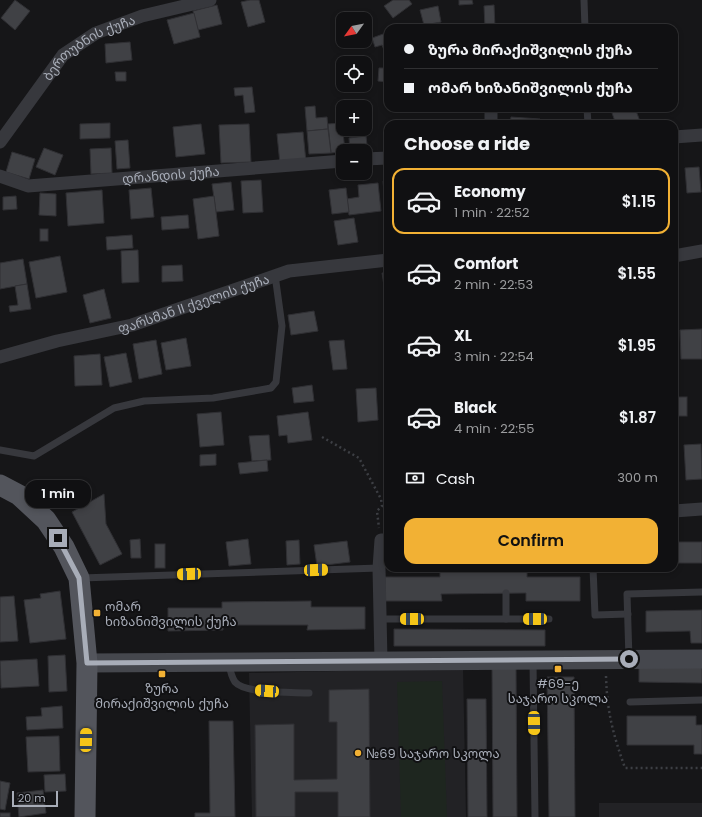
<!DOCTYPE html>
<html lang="en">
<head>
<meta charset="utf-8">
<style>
  body { margin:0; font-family:Poppins,"Noto Sans Georgian",sans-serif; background:#1e1e20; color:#f1f3f6; height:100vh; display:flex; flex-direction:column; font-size:15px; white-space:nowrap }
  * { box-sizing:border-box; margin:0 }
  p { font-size:13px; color:#9c9d9f }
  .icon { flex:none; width:22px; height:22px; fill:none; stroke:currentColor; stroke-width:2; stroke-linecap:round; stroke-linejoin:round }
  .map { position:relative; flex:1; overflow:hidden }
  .drawer { position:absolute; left:384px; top:120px; width:294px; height:452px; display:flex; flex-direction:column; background:#101012; border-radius:12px; box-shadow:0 2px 6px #0003,0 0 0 1px #303032 }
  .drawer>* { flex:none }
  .guide { position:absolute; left:384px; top:24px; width:294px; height:88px; border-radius:12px; box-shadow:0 2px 6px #0003,0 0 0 1px #303032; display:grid; align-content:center; height:88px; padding:0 20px; background:#101012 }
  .needle { width:26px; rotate:237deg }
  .fabs { position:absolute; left:336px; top:12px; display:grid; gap:8px }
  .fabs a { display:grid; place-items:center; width:36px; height:36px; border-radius:8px; background:#101012; box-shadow:0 2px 6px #0003,0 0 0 1px #303032; font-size:20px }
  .scale { position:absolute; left:12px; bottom:10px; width:46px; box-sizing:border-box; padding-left:4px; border:2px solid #a8adb8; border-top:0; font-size:11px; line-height:14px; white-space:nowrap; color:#a8adb8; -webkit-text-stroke:3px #111113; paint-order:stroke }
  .end { position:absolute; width:18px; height:18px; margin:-9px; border:5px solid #a8adb8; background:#111; box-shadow:0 0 0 2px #111 }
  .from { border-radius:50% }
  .bubble { position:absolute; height:28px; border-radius:12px; background:#101012; box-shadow:0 2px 6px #0003,0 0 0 1px #303032; font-size:13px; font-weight:600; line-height:28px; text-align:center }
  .car { position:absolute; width:12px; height:24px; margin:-12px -6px; border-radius:5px; box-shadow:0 0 3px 1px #0007; background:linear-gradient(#f5c518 24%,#345 0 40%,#f5c518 0 76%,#345 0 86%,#f5c518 0) }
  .guide b { display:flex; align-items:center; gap:14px; height:38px; font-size:15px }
  .guide b+b { border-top:1px solid #303032 }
  .guide i { width:10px; height:10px; background:#f1f3f6 }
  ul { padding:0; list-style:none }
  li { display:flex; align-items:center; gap:12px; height:66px; margin:0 8px 6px; padding:0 12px; border:2px solid transparent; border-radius:12px }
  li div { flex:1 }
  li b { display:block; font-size:15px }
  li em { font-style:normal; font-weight:600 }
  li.on { border-color:#f2b134 }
  li>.icon { width:36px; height:36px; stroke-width:1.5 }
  h2 { padding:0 20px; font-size:18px; line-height:48px }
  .pay { display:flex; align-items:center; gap:10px; height:44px; padding:0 20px; font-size:15px }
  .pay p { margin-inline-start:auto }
  .button { display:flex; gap:8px; margin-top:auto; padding:8px 20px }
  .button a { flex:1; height:46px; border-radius:12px; background:#f2b134; color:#111; font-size:16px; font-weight:600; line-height:46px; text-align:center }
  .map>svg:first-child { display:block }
  .built { fill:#222225 }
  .green { fill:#1e261f }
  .building { fill:#404145; stroke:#303034 }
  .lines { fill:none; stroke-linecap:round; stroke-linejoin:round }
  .path { stroke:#3d3f44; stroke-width:2.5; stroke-dasharray:2 3; stroke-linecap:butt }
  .lane { stroke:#37383d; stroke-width:7 }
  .street { stroke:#37383d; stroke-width:13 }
  .secondary { stroke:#45474d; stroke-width:19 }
  .primary { stroke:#53555c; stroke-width:21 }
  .route { stroke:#a8adb8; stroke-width:5 }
  .poi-dot { fill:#f2b134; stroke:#111113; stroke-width:1.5 }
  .labels { text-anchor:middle; stroke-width:4; stroke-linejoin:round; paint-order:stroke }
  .street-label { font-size:13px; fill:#a8adb8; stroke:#111113 }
  .poi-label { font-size:13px; fill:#a8adb8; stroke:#111113; text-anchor:start }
</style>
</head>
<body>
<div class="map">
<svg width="702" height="817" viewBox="0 0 702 817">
  <rect width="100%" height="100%" fill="#161618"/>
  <g class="built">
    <polygon points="463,668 466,817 252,817 249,673"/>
    <rect x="599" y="803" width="103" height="14"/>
  </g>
  <polygon class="green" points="442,681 447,817 401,817 397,682"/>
  <g class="building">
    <polygon points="15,0 30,11 15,30 1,18"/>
    <polygon points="250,0 259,0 265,22 248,27 241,2"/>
    <polygon points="393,0 409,0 412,4 393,18 384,6"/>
    <polygon points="459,0 472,0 473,4 459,5"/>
    <polygon points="217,5 222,24 198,30 193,11"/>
    <polygon points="494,5 495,28 485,28 484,6"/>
    <polygon points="438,6 441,22 424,25 420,10"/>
    <polygon points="194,13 200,37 174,44 167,20"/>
    <polygon points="386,33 388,48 384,50 382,45 375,47 372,38"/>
    <polygon points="130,42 132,60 106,63 105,44"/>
    <polygon points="379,68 388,68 388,82 378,81"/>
    <polygon points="115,72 126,72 126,81 116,81"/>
    <polygon points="674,72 677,88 674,88"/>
    <polygon points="252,87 255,112 245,113 243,95 235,96 234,88"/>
    <polygon points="315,106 316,118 327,117 328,129 307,131 305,107"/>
    <polygon points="397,108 412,108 398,110"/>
    <polygon points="624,108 635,108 641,124 616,124 612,113"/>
    <polygon points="511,117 540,119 539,124 510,124"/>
    <polygon points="568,120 569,124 541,124 541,123"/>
    <polygon points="110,123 110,138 80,139 80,124"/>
    <polygon points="342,123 345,151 331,153 328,124"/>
    <polygon points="201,124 205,154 176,157 173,127"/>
    <polygon points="249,124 251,162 221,163 219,125"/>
    <polygon points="328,129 331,153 309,154 307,131"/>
    <polygon points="303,132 306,162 280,164 277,134"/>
    <polygon points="366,136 368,154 365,154 365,151 350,151 349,138"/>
    <polygon points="128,140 130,168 117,169 115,141"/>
    <polygon points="44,148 63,155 55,175 36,167"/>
    <polygon points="111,148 112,173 91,174 90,149"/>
    <polygon points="12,152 35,159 29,179 6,172"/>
    <polygon points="699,167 701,192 687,193 685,168"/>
    <polygon points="261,180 263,212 243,213 241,181"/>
    <polygon points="388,180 388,203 385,203 383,181"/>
    <polygon points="231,182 234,210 216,212 212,184"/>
    <polygon points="378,183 381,211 349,215 347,199 359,197 358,185"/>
    <polygon points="151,188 154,217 131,219 129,190"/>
    <polygon points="346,188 349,212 332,214 329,190"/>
    <polygon points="102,190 104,223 68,226 66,193"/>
    <polygon points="40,193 56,194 56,216 39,215"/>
    <polygon points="16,196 17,209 3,210 3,197"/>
    <polygon points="214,196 219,236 198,239 193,199"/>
    <polygon points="188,215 189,228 162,230 161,217"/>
    <polygon points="354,218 358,242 338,245 334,221"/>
    <rect x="40" y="229" width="8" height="12"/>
    <polygon points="132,235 133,248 107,250 106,237"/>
    <polygon points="138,250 139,282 122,283 121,251"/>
    <polygon points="60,256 67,292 36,298 29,262"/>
    <polygon points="23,259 27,284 0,289 0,263"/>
    <polygon points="182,265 183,281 162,282 162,266"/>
    <polygon points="382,273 388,273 388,305 387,305"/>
    <polygon points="27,284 31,309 10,312 9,306 18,305 15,286"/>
    <polygon points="104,289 111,318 90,323 83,295"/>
    <polygon points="314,311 318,331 291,335 288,315"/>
    <polygon points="702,329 702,359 681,359 680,330"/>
    <polygon points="186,338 191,366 166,370 161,343"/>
    <polygon points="156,340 162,374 139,379 133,344"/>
    <polygon points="344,340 347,369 333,370 329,341"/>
    <polygon points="126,353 132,382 110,387 104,357"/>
    <polygon points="100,354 102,385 75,386 74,356"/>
    <polygon points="312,385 314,401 294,403 292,388"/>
    <polygon points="376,388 378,420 358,422 356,389"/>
    <rect x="674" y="397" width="13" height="19"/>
    <polygon points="221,412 224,445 200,447 197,414"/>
    <polygon points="308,412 312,440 288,443 287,435 279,436 277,416"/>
    <polygon points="269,435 271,460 252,461 249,436"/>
    <polygon points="701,444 702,479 686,480 684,445"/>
    <polygon points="216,454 216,465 200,466 200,455"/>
    <polygon points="267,460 268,471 240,474 238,463"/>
    <polygon points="104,494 106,524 122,554 100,565 72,512"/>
    <polygon points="140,539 141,558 131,558 130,540"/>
    <polygon points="248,539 251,564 229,566 226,542"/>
    <polygon points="299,540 300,564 287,565 286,541"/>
    <polygon points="347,541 350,562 317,566 314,545"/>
    <rect x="674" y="542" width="28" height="21"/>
    <rect x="155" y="544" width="10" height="24"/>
    <polygon points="601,568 654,568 654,570 601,571"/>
    <polygon points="440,569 527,569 527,577 580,577 580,601 526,601 526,593 441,594 442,601 385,601 385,577 440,577"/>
    <polygon points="60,591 66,639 30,643 24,600 41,598 40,594"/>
    <polygon points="14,596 18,641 0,642 0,597"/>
    <polygon points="311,601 311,607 365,607 365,629 307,630 308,625 223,625 223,630 168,631 168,608 222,608 222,602"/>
    <polygon points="702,610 702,643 691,643 690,631 646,632 646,611"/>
    <polygon points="394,629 545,630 545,646 394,646"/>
    <polygon points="65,655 67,691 49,692 48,656"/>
    <polygon points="37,659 39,686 1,688 0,661"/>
    <polygon points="639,660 702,661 702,683 639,682"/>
    <polygon points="492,667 516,667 517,817 493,817"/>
    <polygon points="547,677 574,677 575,817 549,817"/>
    <polygon points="369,689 370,817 338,817 338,792 295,792 295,817 256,817 255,725 294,724 294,780 337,779 337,722 329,722 329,690"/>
    <polygon points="467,699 486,699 487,817 468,817"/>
    <polygon points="62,706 63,728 27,730 26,717 42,716 41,708"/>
    <polygon points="627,716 696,716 696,725 702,725 702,754 694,754 694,745 627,745"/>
    <polygon points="209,721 233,721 235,817 195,817 195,813 210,813"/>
    <polygon points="59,736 60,771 28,772 26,737"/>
    <polygon points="65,774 66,791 45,792 44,775"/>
    <polygon points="0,781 10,783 5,810 0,809"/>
    <polygon points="43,790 46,813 19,817 17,793"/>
    <rect x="0" y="813" width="10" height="4"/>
  </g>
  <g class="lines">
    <g class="path">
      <polyline points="322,437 359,458 381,499 382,506 377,511 379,528"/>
      <path d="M606,676c1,36 7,58 19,92h77"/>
    </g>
    <g class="lane">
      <polyline points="584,0 585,28"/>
      <polyline points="587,108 588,124"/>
      <polyline points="0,450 34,456 114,408 144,401 213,398 271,388 276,382 282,326 275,275"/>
      <polyline points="506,568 506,569"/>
      <polyline points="593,568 595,615 628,614"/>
      <polyline points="81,578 379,568"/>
      <polyline points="506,593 506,619"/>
      <polyline points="380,619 549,619"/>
      <polyline points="629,659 627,594 702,592"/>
      <polyline points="533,661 535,817"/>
      <path d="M229,664c1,6 2,12 6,18 10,12 58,10 74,11"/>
      <polyline points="630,702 702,700"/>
    </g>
    <g class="street">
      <polyline points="491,108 491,124"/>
      <polyline points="674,137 702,135"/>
      <path id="s1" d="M0,142l63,-87 33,-22 46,-17 68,-16"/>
      <polyline points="365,159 388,158"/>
      <path id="s2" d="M0,176l28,10 315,-25"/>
      <polyline points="674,256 702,251"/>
      <path id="s3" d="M0,357l57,-16 75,-16 157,-54 99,-11"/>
      <polyline points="674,511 702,509"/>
      <polyline points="381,661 379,568 381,540 388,540"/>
    </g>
    <polyline class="secondary" points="87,663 702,659"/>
    <polyline class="primary" points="0,485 19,495 46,520 64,547 79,578 87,663 85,817"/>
  </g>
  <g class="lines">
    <polyline class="route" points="58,538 79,578 87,663 629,659"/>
  </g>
  <g class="poi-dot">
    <rect x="93" y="609" width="8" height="8" rx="2"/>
    <rect x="554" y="665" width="8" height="8" rx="2"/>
    <rect x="158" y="670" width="8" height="8" rx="2"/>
    <circle cx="358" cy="753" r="4"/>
  </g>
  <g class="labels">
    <g class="street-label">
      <text dy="5" stroke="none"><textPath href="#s1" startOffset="133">ბერთუბნის ქუჩა</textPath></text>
      <text dy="5" stroke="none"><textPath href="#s2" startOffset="173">დრანდის ქუჩა</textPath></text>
      <text dy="5" stroke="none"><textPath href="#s3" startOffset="201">ფარსმან II ქველის ქუჩა</textPath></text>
    </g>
    <g class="poi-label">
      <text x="105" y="611">ომარ<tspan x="105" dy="15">ხიზანიშვილის ქუჩა</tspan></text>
      <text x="558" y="688" text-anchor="middle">#69-ე<tspan x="558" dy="15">საჯარო სკოლა</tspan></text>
      <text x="162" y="693" text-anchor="middle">ზურა<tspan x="162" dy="15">მირაქიშვილის ქუჩა</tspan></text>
      <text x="366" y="758">№69 საჯარო სკოლა</text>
    </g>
  </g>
</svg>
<div class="fabs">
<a><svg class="needle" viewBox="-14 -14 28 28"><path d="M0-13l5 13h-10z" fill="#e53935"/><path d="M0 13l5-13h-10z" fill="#9c9d9f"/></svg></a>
<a><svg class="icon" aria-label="locate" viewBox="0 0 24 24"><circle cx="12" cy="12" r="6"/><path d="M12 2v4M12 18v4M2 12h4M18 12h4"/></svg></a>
<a>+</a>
<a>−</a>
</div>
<div class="scale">20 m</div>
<i class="end from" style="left:629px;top:659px"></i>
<i class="end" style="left:58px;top:538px"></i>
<div class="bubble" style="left:25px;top:480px;width:66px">1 min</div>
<i class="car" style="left:316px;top:570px;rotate:88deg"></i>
<i class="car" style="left:189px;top:574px;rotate:268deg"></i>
<i class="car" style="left:412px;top:619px;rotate:270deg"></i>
<i class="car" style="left:535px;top:619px;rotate:270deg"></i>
<i class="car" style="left:267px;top:691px;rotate:274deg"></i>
<i class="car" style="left:534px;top:723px;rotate:179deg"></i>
<i class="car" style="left:86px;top:740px;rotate:1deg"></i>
<div class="guide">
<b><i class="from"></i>ზურა მირაქიშვილის ქუჩა</b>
<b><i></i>ომარ ხიზანიშვილის ქუჩა</b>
</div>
<section class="drawer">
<h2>Choose a ride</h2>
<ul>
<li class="on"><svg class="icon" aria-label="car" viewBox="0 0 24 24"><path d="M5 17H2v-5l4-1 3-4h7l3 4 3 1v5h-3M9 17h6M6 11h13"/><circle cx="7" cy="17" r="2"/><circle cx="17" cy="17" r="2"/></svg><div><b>Economy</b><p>1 min · 22:52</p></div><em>$1.15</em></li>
<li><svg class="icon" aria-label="car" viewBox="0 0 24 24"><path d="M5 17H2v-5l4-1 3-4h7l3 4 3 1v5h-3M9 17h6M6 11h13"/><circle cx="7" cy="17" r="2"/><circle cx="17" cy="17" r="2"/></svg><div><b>Comfort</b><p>2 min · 22:53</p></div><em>$1.55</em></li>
<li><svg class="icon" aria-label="car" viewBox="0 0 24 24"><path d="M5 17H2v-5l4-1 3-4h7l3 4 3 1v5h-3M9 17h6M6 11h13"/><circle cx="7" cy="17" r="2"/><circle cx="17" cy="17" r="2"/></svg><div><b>XL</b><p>3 min · 22:54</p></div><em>$1.95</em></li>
<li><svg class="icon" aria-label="car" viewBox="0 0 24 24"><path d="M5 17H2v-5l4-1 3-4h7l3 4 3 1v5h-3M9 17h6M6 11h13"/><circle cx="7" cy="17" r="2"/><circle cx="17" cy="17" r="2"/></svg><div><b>Black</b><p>4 min · 22:55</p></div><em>$1.87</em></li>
</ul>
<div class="pay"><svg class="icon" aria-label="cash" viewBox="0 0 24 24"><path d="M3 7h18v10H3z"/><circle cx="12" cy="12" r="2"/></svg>Cash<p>300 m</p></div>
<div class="button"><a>Confirm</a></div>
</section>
</div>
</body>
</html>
